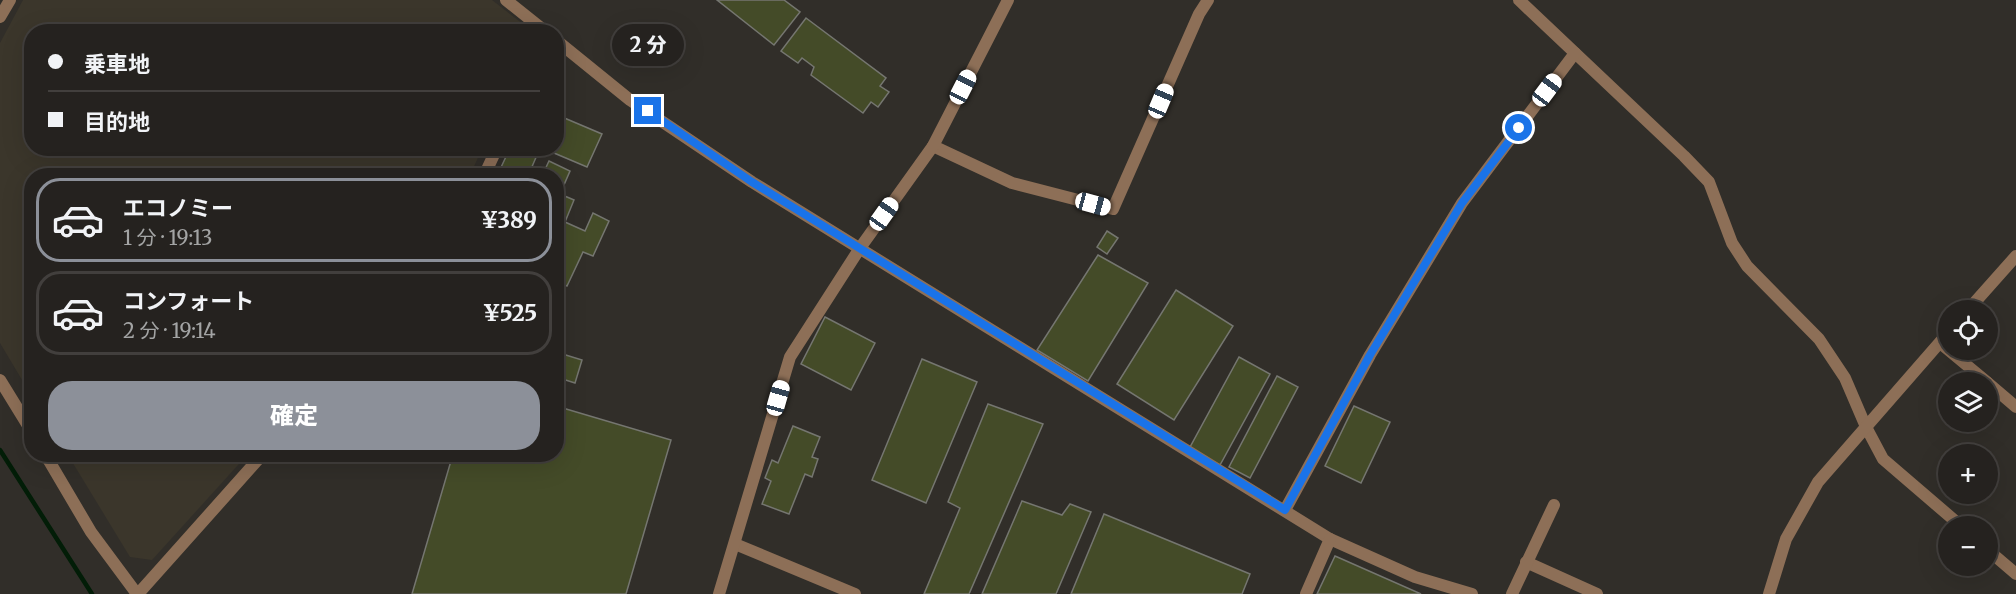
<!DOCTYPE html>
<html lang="ja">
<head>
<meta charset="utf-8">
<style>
  body { margin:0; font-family:Merriweather,"Noto Sans JP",serif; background:#312f2c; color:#f1f3f6; height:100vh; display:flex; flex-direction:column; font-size:22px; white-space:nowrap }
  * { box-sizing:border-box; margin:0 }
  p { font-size:20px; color:#a3a4a4 }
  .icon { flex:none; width:33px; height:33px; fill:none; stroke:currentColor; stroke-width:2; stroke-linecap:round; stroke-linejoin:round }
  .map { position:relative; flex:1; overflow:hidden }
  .drawer { position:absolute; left:24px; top:168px; width:540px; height:294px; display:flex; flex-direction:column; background:#25221f; border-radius:24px; box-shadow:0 6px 24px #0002,0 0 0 2px #423f3d }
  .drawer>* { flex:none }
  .hud { position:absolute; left:24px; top:24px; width:540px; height:132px; border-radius:24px; box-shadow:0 6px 24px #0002,0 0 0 2px #423f3d; display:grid; align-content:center; height:132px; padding:0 24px; background:#25221f }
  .fabs { position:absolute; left:1938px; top:300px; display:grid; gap:12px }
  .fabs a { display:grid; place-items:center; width:60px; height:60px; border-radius:50%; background:#25221f; box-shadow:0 6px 24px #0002,0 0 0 2px #423f3d; font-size:30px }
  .end { position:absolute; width:27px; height:27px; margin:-14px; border:8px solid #1a73e8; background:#fff; box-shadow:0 0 0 3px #fff }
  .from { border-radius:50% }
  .bubble { position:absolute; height:42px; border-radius:21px; background:#25221f; box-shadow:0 6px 24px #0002,0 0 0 2px #423f3d; font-size:20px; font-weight:800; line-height:42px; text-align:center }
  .car { position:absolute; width:18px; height:36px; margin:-18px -9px; border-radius:8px; box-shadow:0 0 4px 2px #0007; background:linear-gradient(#fff 24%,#345 0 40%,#fff 0 76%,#345 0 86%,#fff 0) }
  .hud b { display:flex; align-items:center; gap:21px; height:57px; font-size:22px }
  .hud b+b { border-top:2px solid #423f3d }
  .hud i { width:15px; height:15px; background:#f1f3f6 }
  ul { padding:10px 0 0; list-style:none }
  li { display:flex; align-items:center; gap:18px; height:84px; margin:0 12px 9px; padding:0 12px; border:3px solid #423f3d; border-radius:24px }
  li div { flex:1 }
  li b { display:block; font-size:22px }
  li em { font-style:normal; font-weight:800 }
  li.active { border-color:#8c9099 }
  li>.icon { width:54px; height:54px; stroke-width:1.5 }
  .primary-button { display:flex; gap:12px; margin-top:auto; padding:12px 24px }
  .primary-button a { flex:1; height:69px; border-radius:24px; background:#8c9099; color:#fff; font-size:24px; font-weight:800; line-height:69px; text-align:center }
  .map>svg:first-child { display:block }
  .built { fill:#3b362b }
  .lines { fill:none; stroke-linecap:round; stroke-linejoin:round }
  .stream { stroke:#021d07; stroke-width:4.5 }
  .building { fill:#444b28; stroke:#757670; stroke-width:1.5 }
  .minor { stroke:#8d6f57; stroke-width:12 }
  .tertiary { stroke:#8d6f57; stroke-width:12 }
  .route { stroke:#1a73e8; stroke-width:8 }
</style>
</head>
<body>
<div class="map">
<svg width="2016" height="594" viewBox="0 0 2016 594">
  <rect width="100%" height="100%" fill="#312e29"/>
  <g class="built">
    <polygon points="23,0 492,0 532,31 32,32 32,148 482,149 470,175 32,176 31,395 0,343 0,43"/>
    <polygon points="68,455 247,455 152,560 130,557"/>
  </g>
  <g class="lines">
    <polyline class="stream" points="0,450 92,594"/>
  </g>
  <g class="building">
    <polygon points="717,0 784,0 800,12 774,45"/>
    <polygon points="806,18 886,78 880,86 889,92 878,107 871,102 863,113 811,75 814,67 802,58 798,63 781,51"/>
    <polygon points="562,117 602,134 587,167 547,150 548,148 556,148 556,129"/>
    <polygon points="510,148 540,148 528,176 497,176"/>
    <polygon points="549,161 570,171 560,194 574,200 565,222 585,231 593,213 609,221 593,256 583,252 567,286 556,281 556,176 542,176"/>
    <polygon points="1107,231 1118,238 1107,254 1097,247"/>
    <polygon points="1098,255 1148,283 1088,381 1037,350"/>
    <polygon points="1176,290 1233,326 1174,420 1117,384"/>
    <polygon points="825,317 875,343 851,390 801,364"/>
    <polygon points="556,352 582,360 575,383 556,377"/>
    <polygon points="1239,357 1270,374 1220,465 1189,449"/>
    <polygon points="922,359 977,382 926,503 872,480"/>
    <polygon points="1277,376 1298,387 1250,478 1229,467"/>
    <polygon points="988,404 1043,424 969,594 924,594 960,508 948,502"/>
    <polygon points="556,406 671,440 626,594 412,594 453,454 556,454"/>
    <polygon points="1354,406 1390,422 1361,483 1325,466"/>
    <polygon points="793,426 820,437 812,457 818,459 812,477 805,474 789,514 762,504 771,481 765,478 772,460 778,463"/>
    <polygon points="1022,501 1062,515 1070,504 1091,512 1056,594 982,594"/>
    <polygon points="1104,514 1250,574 1242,594 1071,594"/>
    <polygon points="1335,556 1421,594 1317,594"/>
  </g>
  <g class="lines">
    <g class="minor">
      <polyline points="506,0 546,32"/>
      <polyline points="1519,0 1684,156 1709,182 1732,243 1747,266 1819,339 1845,378 1866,427 1883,459 1961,526"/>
      <polyline points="556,40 630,100 752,182 1330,539 1415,577 1472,594"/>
      <polyline points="933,146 1012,183 1113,209 1199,14 1208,0"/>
      <polyline points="484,176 497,148"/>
      <polyline points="860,248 933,146 1008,0"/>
      <polyline points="1968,310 2016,256"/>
      <polyline points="1940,343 1987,382"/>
      <polyline points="1988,383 2016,407"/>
      <polyline points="1285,510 1370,355 1462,203 1575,53"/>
      <polyline points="1988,550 2016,574"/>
      <polyline points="1526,562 1597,594"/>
      <polyline points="138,594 263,454"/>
      <polyline points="1512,594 1554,505"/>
      <polyline points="1769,594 1786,539 1818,482 1948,333"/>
    </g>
    <g class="tertiary">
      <polyline points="0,17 10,0"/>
      <polyline points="0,380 32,432"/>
      <polyline points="45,454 91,532 137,594"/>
      <polyline points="735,544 855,594"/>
      <polyline points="719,594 790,357 860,248"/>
      <polyline points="1306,594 1330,539"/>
    </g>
  </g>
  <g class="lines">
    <polyline class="route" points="648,111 752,182 1285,510 1370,355 1462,203 1519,128"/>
  </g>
</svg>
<div class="fabs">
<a><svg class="icon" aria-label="locate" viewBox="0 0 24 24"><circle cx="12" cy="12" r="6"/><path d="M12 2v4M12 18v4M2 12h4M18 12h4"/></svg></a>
<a><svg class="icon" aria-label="layers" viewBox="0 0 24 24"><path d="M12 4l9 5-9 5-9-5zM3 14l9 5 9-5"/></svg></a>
<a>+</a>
<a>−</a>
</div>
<i class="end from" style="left:1519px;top:128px"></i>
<i class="end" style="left:648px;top:111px"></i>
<div class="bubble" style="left:612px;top:24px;width:72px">2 分</div>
<i class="car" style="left:963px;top:87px;rotate:27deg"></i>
<i class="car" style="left:1547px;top:90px;rotate:37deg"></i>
<i class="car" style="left:1161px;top:101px;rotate:23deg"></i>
<i class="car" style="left:1093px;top:204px;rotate:105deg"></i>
<i class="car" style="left:884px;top:214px;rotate:35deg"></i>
<i class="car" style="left:778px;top:398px;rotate:16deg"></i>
<div class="hud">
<b><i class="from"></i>乗車地</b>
<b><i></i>目的地</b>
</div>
<section class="drawer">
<ul>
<li class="active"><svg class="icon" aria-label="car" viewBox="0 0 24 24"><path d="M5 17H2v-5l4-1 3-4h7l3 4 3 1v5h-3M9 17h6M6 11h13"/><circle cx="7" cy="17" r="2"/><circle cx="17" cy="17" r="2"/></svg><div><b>エコノミー</b><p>1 分 · 19:13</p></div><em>¥389</em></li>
<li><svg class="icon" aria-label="car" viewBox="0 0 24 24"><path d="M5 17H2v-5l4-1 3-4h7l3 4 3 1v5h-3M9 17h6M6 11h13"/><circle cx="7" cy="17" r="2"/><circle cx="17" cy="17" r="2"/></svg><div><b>コンフォート</b><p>2 分 · 19:14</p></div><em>¥525</em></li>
</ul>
<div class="primary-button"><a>確定</a></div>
</section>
</div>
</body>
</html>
